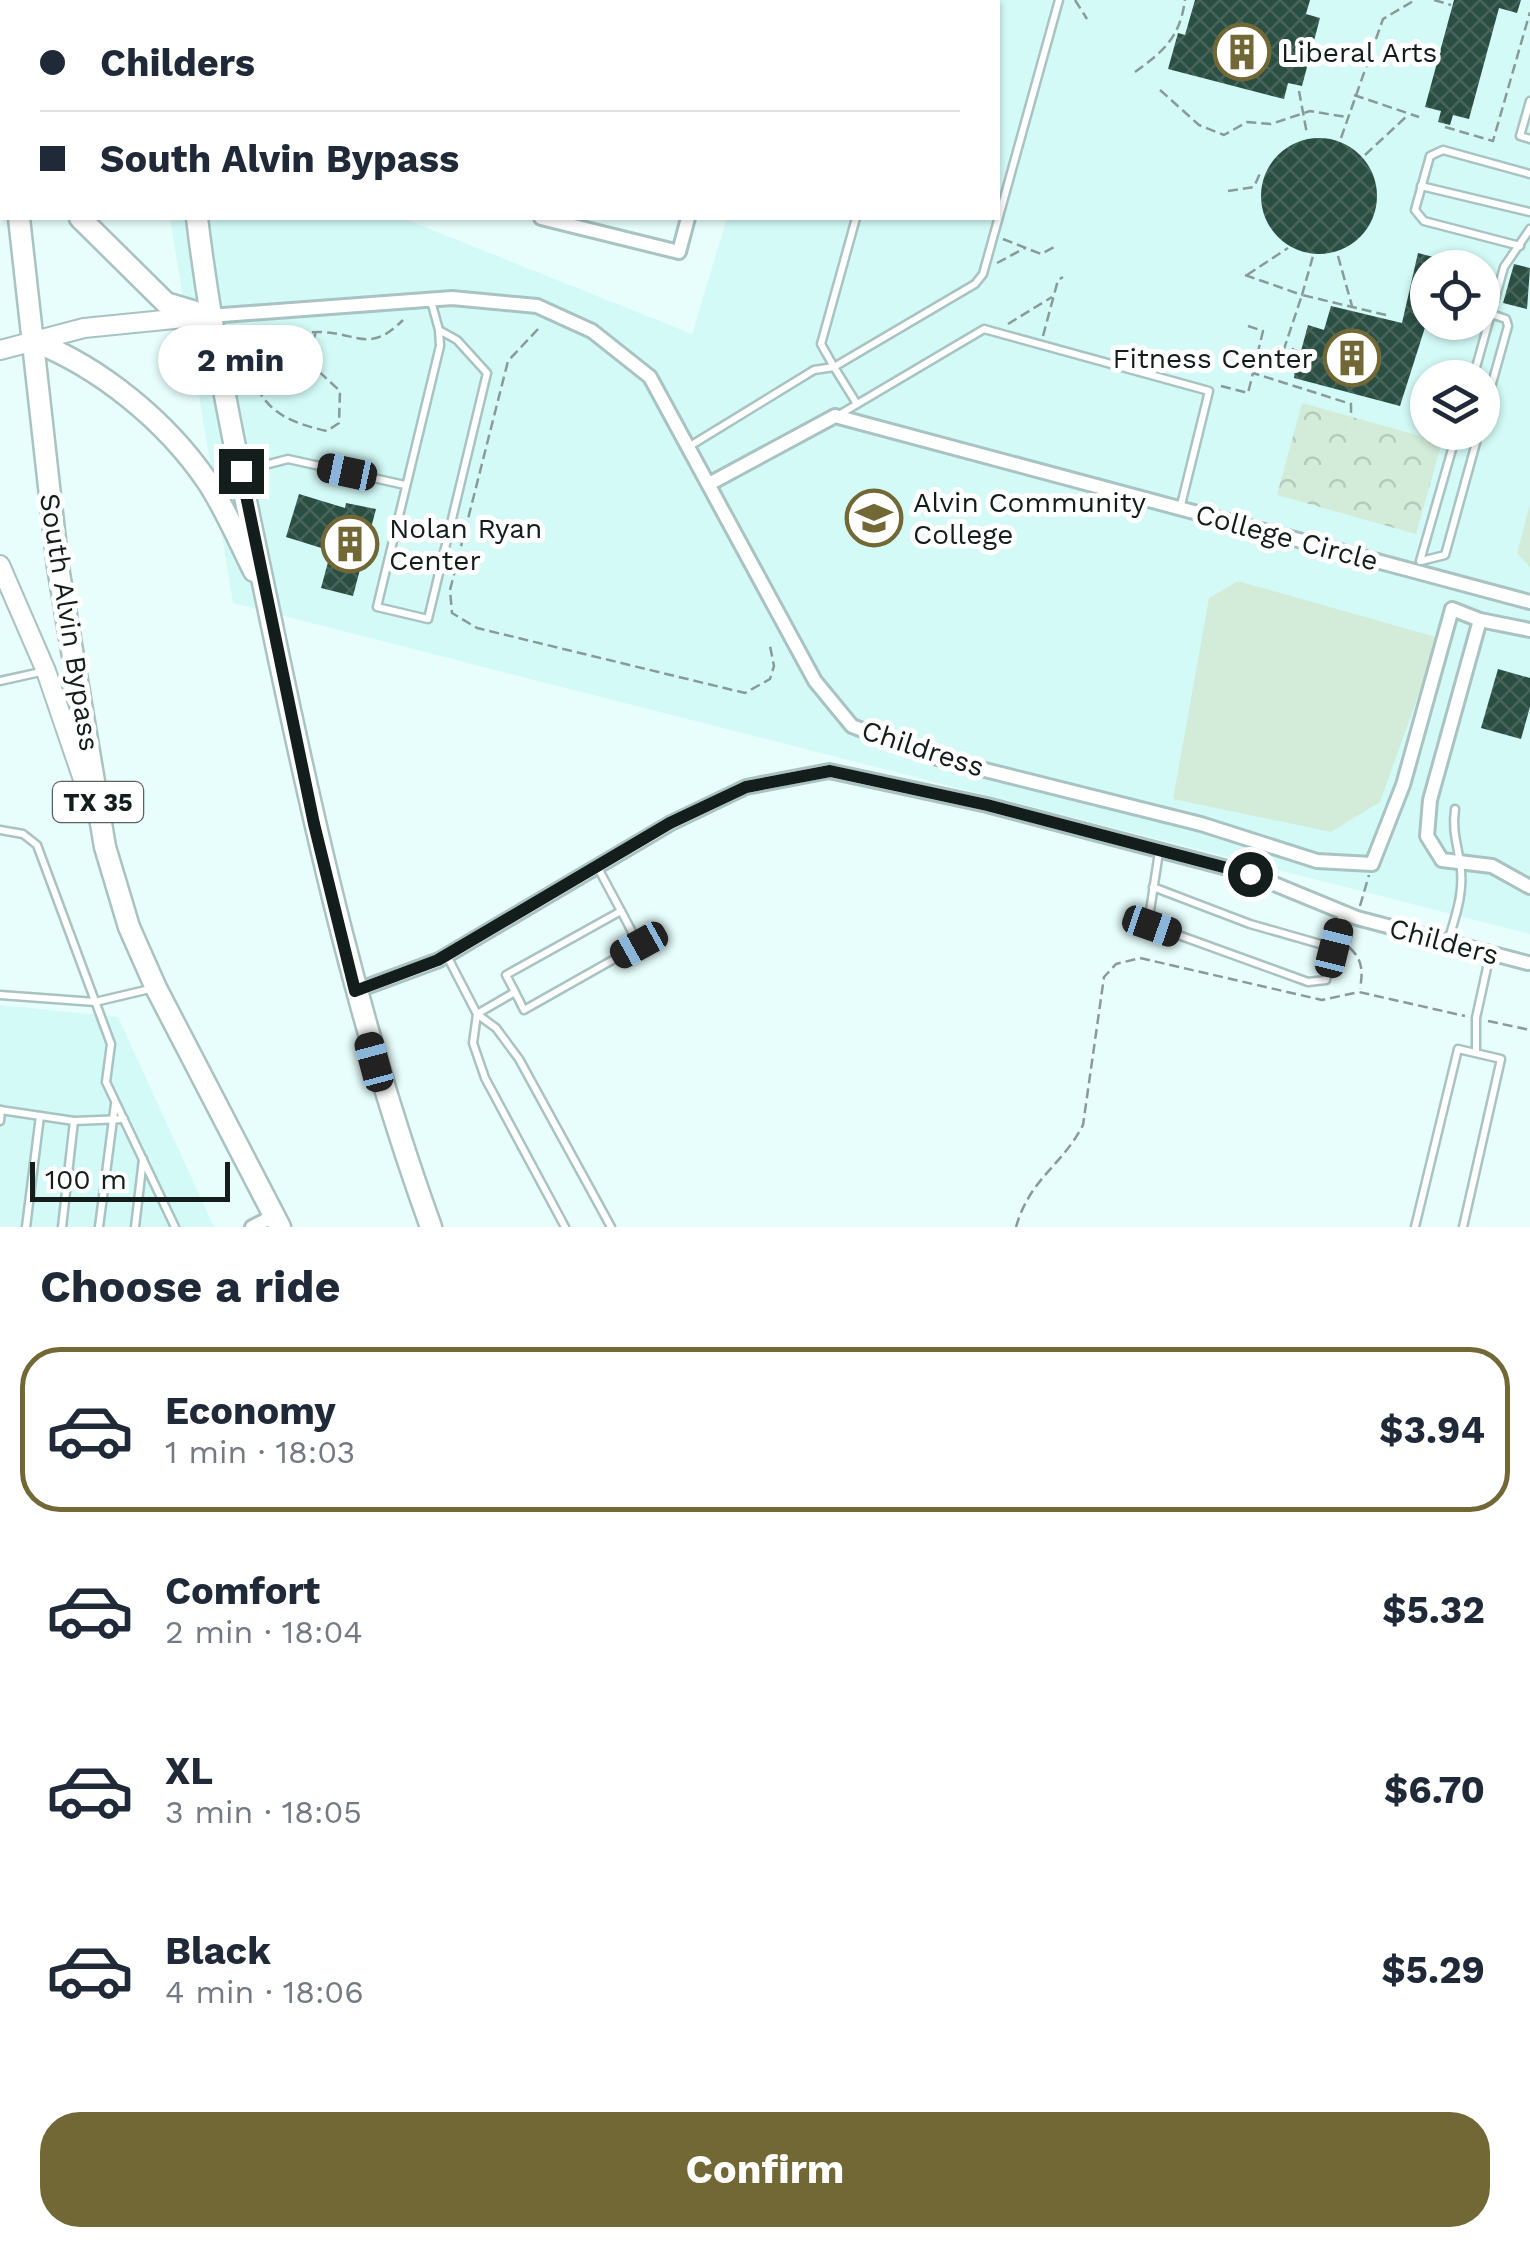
<!DOCTYPE html>
<html lang="en">
<head>
<meta charset="utf-8">
<style>
  body { margin:0; font-family:"Work Sans",sans-serif; background:#f6f6f7; color:#1f2937; height:100vh; display:flex; flex-direction:column; font-size:38px; white-space:nowrap }
  * { box-sizing:border-box; margin:0 }
  p { font-size:32px; color:#747a83 }
  .icon { flex:none; width:55px; height:55px; fill:none; stroke:currentColor; stroke-width:2; stroke-linecap:round; stroke-linejoin:round }
  .map { position:relative; height:1227px; overflow:hidden }
  .panel { display:flex; flex-direction:column; background:#fff; flex:1 }
  .panel>* { flex:none }
  .hud { position:absolute; left:0px; top:0px; width:1000px; height:220px; box-shadow:0 2px 8px #0004; display:grid; align-content:center; height:220px; padding:0 40px; background:#fff }
  .controls { position:absolute; left:1410px; top:250px; display:grid; gap:20px }
  .controls a { display:grid; place-items:center; width:90px; height:90px; border-radius:50%; background:#fff; box-shadow:0 2px 8px #0004; font-size:50px }
  .scale { position:absolute; left:30px; bottom:25px; width:200px; box-sizing:border-box; padding-left:10px; border:5px solid #131d1c; border-top:0; font-size:28px; line-height:35px; white-space:nowrap; color:#131d1c; -webkit-text-stroke:8px #fff; paint-order:stroke }
  .end { position:absolute; width:45px; height:45px; margin:-22px; border:12px solid #131d1c; background:#fff; box-shadow:0 0 0 5px #fff }
  .from { border-radius:50% }
  .bubble { position:absolute; height:70px; border-radius:35px; background:#fff; box-shadow:0 2px 8px #0004; font-size:32px; font-weight:700; line-height:70px; text-align:center }
  .car { position:absolute; width:30px; height:60px; margin:-30px -15px; border-radius:12px; box-shadow:0 0 8px 2px #0007; background:linear-gradient(#222 24%,#8ab4d8 0 40%,#222 0 76%,#8ab4d8 0 86%,#222 0) }
  .hud b { display:flex; align-items:center; gap:35px; height:95px; font-size:38px }
  .hud b+b { border-top:2px solid #e0e1e3 }
  .hud i { width:25px; height:25px; background:#1f2937 }
  ul { padding:0; list-style:none }
  li { display:flex; align-items:center; gap:30px; height:165px; margin:0 20px 15px; padding:0 20px; border:5px solid transparent; border-radius:40px }
  li div { flex:1 }
  li b { display:block; font-size:38px }
  li em { font-style:normal; font-weight:700 }
  li.on { border-color:#726835 }
  li>.icon { width:90px; height:90px; stroke-width:1.5 }
  h2 { padding:0 40px; font-size:45px; line-height:120px }
  .action { display:flex; gap:20px; margin-top:auto; padding:20px 40px }
  .action a { flex:1; height:115px; border-radius:40px; background:#726835; color:#fff; font-size:40px; font-weight:700; line-height:115px; text-align:center }
  .map>svg:first-child { display:block }
  .built { fill:#d3faf7; fill-rule:evenodd }
  .grass { fill:#d3ecda }
  .park { fill:url(#park-crowns) }
  .building { fill:url(#building-cross-hatch) }
  .lines { fill:none; stroke-linecap:round; stroke-linejoin:round }
  .lane-casing { stroke:#a8c3c1; stroke-width:11 }
  .street-casing { stroke:#a8c3c1; stroke-width:18 }
  .secondary-casing { stroke:#a8c3c1; stroke-width:22 }
  .primary-casing { stroke:#a8c3c1; stroke-width:25 }
  .path { stroke:#899a99; stroke-width:2.5; stroke-dasharray:10 5; stroke-linecap:butt }
  .lane { stroke:#fff; stroke-width:6 }
  .street { stroke:#fff; stroke-width:12 }
  .secondary { stroke:#fff; stroke-width:18 }
  .primary { stroke:#fff; stroke-width:20 }
  .route { stroke:#131d1c; stroke-width:12 }
  .labels { text-anchor:middle; stroke-width:10; stroke-linejoin:round; paint-order:stroke }
  .shield { fill:#fff; stroke:#5a6160; stroke-width:2.5 }
  .shield-label { font-size:25px; font-weight:bold; fill:#131d1c }
  .poi-label { font-size:28px; fill:#131d1c; stroke:#fff; text-anchor:start }
  .street-label { font-size:28px; fill:#131d1c; stroke:#fff }
</style>
</head>
<body>
<div class="map">
<svg width="1530" height="1227" viewBox="0 0 1530 1227">
  <defs>
    <pattern id="park-crowns" width="20" height="18" patternUnits="userSpaceOnUse" patternTransform="scale(2.5)"><rect width="20" height="18" fill="#d3ecda"/><path d="M2 6a3 3 0 1 1 6 0M12 15a3 3 0 1 1 6 0" fill="none" stroke="#b4caba"/></pattern>
    <pattern id="building-cross-hatch" width="8" height="8" patternUnits="userSpaceOnUse" patternTransform="scale(2.5)"><rect width="8" height="8" fill="#2b4e43"/><path d="M0 0l8 8M0 8l8-8" fill="none" stroke="#47645b"/></pattern>
  </defs>
  <rect width="100%" height="100%" fill="#e7fefc"/>
  <g class="built">
    <path d="M791,0h739v934l-1297,-331 -63,-385h232l290,116 35,-116h271v-216zM1428,268h54v54h-54zM1428,378h54v54h-54z"/>
    <polygon points="0,1005 118,1017 214,1227 0,1227"/>
  </g>
  <g class="grass">
    <polygon points="1530,504 1530,567 1517,553"/>
    <polygon points="1238,581 1439,638 1380,802 1331,832 1173,799 1209,598"/>
  </g>
  <polygon class="park" points="1302,403 1442,442 1416,534 1277,495"/>
  <g class="building">
    <polygon points="1195,0 1310,0 1306,14 1320,18 1302,86 1288,83 1284,99 1168,69 1178,33 1185,35"/>
    <polygon points="1454,0 1521,0 1517,13 1499,8 1469,119 1453,115 1450,125 1438,122 1441,111 1425,107"/>
    <circle cx="1319" cy="196" r="58"/>
    <polygon points="1418,253 1460,264 1428,268 1428,318 1400,406 1294,378 1295,369 1288,366 1292,348 1301,351 1308,325 1324,330 1331,306 1402,323"/>
    <polygon points="1514,264 1530,268 1527,309 1503,303"/>
    <polygon points="299,494 345,508 346,503 376,509 353,596 321,588 331,551 286,537"/>
    <polygon points="1498,669 1530,678 1530,707 1521,739 1481,728"/>
  </g>
  <g class="lines">
    <g class="lane-casing">
      <g id="lane">
        <polyline points="313,0 323,2"/>
        <polyline points="211,2 211,0"/>
        <polyline points="332,2 332,0"/>
        <polyline points="456,2 456,0"/>
        <polyline points="915,2 916,0"/>
        <polyline points="0,12 2,13"/>
        <polyline points="1530,101 1520,136 1530,139"/>
        <polyline points="1421,186 1530,212"/>
        <polyline points="1520,246 1424,221 1415,210 1430,156 1443,150 1530,174"/>
        <polyline points="431,301 439,330 457,340 487,373 428,619 377,607 440,346 439,330"/>
        <polyline points="1473,378 1504,267 1530,229"/>
        <polyline points="857,404 834,367 975,284 983,274 1059,0"/>
        <polyline points="837,416 984,329 1209,391 1180,509"/>
        <polyline points="1482,419 1508,326 1506,319 1491,314"/>
        <polyline points="690,446 814,370 834,367 821,344 856,218"/>
        <polyline points="242,471 288,459 405,485"/>
        <polyline points="1420,561 1457,432"/>
        <polyline points="1421,561 1445,555 1479,432"/>
        <polyline points="0,681 45,671"/>
        <polyline points="0,830 23,834 37,845 111,1044 106,1082 175,1227"/>
        <polyline points="1159,852 1148,924 1308,982 1326,980 1342,914"/>
        <polyline points="598,868 621,911"/>
        <polyline points="1153,887 1250,924 1334,948"/>
        <path d="M1448,941c8,-26 17,-51 12,-78 -3,-21 -8,-32 -5,-54"/>
        <polyline points="447,956 477,1014 496,1028 519,1059 611,1227"/>
        <polyline points="0,995 95,1002 150,989"/>
        <polyline points="477,1014 515,992 506,975 621,911 639,945 524,1010 515,992"/>
        <polyline points="477,1014 473,1043 485,1078 565,1227"/>
        <polyline points="1476,1051 1476,1018 1490,954"/>
        <polyline points="0,1110 74,1121 124,1119"/>
        <polyline points="0,1121 1,1110"/>
        <polyline points="26,1227 40,1116"/>
        <polyline points="62,1227 74,1121"/>
        <polyline points="99,1227 115,1104"/>
        <polyline points="135,1227 143,1159"/>
        <polyline points="1415,1227 1458,1049 1501,1059 1463,1227"/>
      </g>
    </g>
    <g class="street-casing">
      <g id="street">
        <polyline points="643,0 652,2"/>
        <polyline points="594,2 595,0"/>
        <polyline points="739,2 741,0"/>
        <polyline points="541,218 679,252 688,218"/>
        <polyline points="209,316 452,298 537,306 592,331 650,377 815,681 852,726 937,758 1201,824 1317,861 1372,864 1403,785 1452,609 1480,620 1530,630"/>
        <polyline points="709,484 835,416 1530,602"/>
        <polyline points="1480,620 1430,800 1427,836 1442,860 1492,866 1530,887"/>
        <polyline points="355,991 439,960 671,823 746,787 829,771 987,805 1250,874 1357,918 1528,963"/>
        <polyline points="252,1227 274,1216"/>
      </g>
    </g>
    <g class="secondary-casing">
      <g id="secondary">
        <polyline points="0,350 84,328 204,316"/>
        <polyline points="0,565 46,671 91,803"/>
      </g>
    </g>
    <g class="primary-casing">
      <g id="primary">
        <polyline points="24,2 24,0"/>
        <polyline points="191,2 191,0"/>
        <polyline points="19,218 58,567 105,847 129,927 156,988 280,1227"/>
        <polyline points="80,218 166,303 209,316"/>
        <path d="M197,218c17,140 48,278 77,417 42,200 87,399 157,592"/>
        <path d="M33,341c67,26 133,80 174,140 18,27 32,60 47,90"/>
      </g>
    </g>
    <g class="path">
      <polyline points="1075,0 1087,19"/>
      <polyline points="1434,0 1451,5"/>
      <path d="M1135,72c29,-21 45,-35 50,-72"/>
      <polyline points="1160,90 1199,125 1224,135 1247,122 1271,124 1310,111 1346,117"/>
      <polyline points="1299,91 1307,134"/>
      <polyline points="1354,95 1419,117"/>
      <polyline points="1445,127 1493,141 1530,12"/>
      <polyline points="1341,138 1383,19 1415,0"/>
      <polyline points="1365,155 1408,115"/>
      <polyline points="1228,191 1254,187 1261,171"/>
      <polyline points="1003,239 1041,254 1056,246"/>
      <polyline points="1338,256 1352,306"/>
      <polyline points="997,263 1025,248"/>
      <polyline points="1245,275 1302,295 1313,256"/>
      <polyline points="1247,275 1288,248"/>
      <polyline points="1008,324 1052,297"/>
      <polyline points="1248,326 1263,331 1253,372"/>
      <polyline points="538,329 508,361 450,590 452,613 477,628 745,693 770,679 774,666 770,646"/>
      <path d="M316,332l-8,23 5,11 27,25 -1,32 -12,8c-37,-8 -65,-20 -75,-58l7,-22c19,-9 41,-20 62,-19 39,2 49,21 82,-12"/>
      <polyline points="1043,336 1058,280 1063,277"/>
      <polyline points="1259,355 1281,358 1302,295 1390,316"/>
      <polyline points="1221,386 1248,393 1253,373 1351,404 1351,415"/>
      <polyline points="1360,906 1369,875"/>
      <path d="M1352,933l-3,14c14,13 14,24 11,42"/>
      <polyline points="1488,1021 1530,1030"/>
      <path d="M1016,1227c14,-49 46,-61 67,-102l21,-148 12,-13 24,-6 182,42 37,-8 106,24"/>
    </g>
    <use href="#lane" class="lane"/>
    <use href="#street" class="street"/>
    <use href="#secondary" class="secondary"/>
    <use href="#primary" class="primary"/>
  </g>
  <g class="lines">
    <polyline class="route" points="241,471 314,824 355,991 438,960 670,823 746,787 830,771 987,805 1250,874"/>
  </g>
  <defs>
    <g id="building-ring" transform="scale(2.875)"><circle r="9.5" fill="#fff" stroke="#726835" stroke-width="1.5"/><path d="M-4-6H4V6H1V3H-1V6H-4ZM-2.5-4.3h1.7v1.8h-1.7ZM.8-4.3h1.7v1.8H.8ZM-2.5-1h1.7V.8h-1.7ZM.8-1h1.7V.8H.8Z" fill="#726835"/></g>
    <g id="university-ring" transform="scale(2.875)"><circle r="9.5" fill="#fff" stroke="#726835" stroke-width="1.5"/><path d="M0-5L7-2L0 1L-7-2ZM-4 1L0 2.5L4 1V4Q0 6-4 4Z" fill="#726835"/></g>
  </defs>
  <g fill-rule="evenodd">
    <use href="#building-ring" x="1242" y="52"/>
    <use href="#building-ring" x="1352" y="358"/>
    <use href="#university-ring" x="874" y="518"/>
    <use href="#building-ring" x="350" y="544"/>
  </g>
  <g class="labels">
    <rect class="shield" x="53" y="782" width="90" height="40" rx="8"/>
    <g class="shield-label">
      <text x="98" y="811">TX 35</text>
    </g>
    <g class="poi-label">
      <text x="1281" y="62">Liberal Arts</text>
      <text x="1313" y="368" text-anchor="end">Fitness Center</text>
      <text x="913" y="512">Alvin Community<tspan x="913" dy="32">College</tspan></text>
      <text x="389" y="538">Nolan Ryan<tspan x="389" dy="32">Center</tspan></text>
    </g>
    <g class="street-label">
      <text transform="translate(1287 537) rotate(15)" y="10">College Circle</text>
      <text transform="translate(70 622) rotate(81)" y="10">South Alvin Bypass</text>
      <text transform="translate(923 748) rotate(18)" y="10">Childress</text>
      <text transform="translate(1444 941) rotate(15)" y="10">Childers</text>
    </g>
  </g>
</svg>
<div class="controls">
<a><svg class="icon" aria-label="locate" viewBox="0 0 24 24"><circle cx="12" cy="12" r="6"/><path d="M12 2v4M12 18v4M2 12h4M18 12h4"/></svg></a>
<a><svg class="icon" aria-label="layers" viewBox="0 0 24 24"><path d="M12 4l9 5-9 5-9-5zM3 14l9 5 9-5"/></svg></a>
</div>
<div class="scale">100 m</div>
<i class="end from" style="left:1250px;top:874px"></i>
<i class="end" style="left:241px;top:471px"></i>
<div class="bubble" style="left:158px;top:325px;width:165px">2 min</div>
<i class="car" style="left:347px;top:472px;rotate:282deg"></i>
<i class="car" style="left:1152px;top:926px;rotate:109deg"></i>
<i class="car" style="left:639px;top:945px;rotate:241deg"></i>
<i class="car" style="left:1334px;top:948px;rotate:14deg"></i>
<i class="car" style="left:374px;top:1062px;rotate:345deg"></i>
<div class="hud">
<b><i class="from"></i>Childers</b>
<b><i></i>South Alvin Bypass</b>
</div>
</div>
<section class="panel">
<h2>Choose a ride</h2>
<ul>
<li class="on"><svg class="icon" aria-label="car" viewBox="0 0 24 24"><path d="M5 17H2v-5l4-1 3-4h7l3 4 3 1v5h-3M9 17h6M6 11h13"/><circle cx="7" cy="17" r="2"/><circle cx="17" cy="17" r="2"/></svg><div><b>Economy</b><p>1 min · 18:03</p></div><em>$3.94</em></li>
<li><svg class="icon" aria-label="car" viewBox="0 0 24 24"><path d="M5 17H2v-5l4-1 3-4h7l3 4 3 1v5h-3M9 17h6M6 11h13"/><circle cx="7" cy="17" r="2"/><circle cx="17" cy="17" r="2"/></svg><div><b>Comfort</b><p>2 min · 18:04</p></div><em>$5.32</em></li>
<li><svg class="icon" aria-label="car" viewBox="0 0 24 24"><path d="M5 17H2v-5l4-1 3-4h7l3 4 3 1v5h-3M9 17h6M6 11h13"/><circle cx="7" cy="17" r="2"/><circle cx="17" cy="17" r="2"/></svg><div><b>XL</b><p>3 min · 18:05</p></div><em>$6.70</em></li>
<li><svg class="icon" aria-label="car" viewBox="0 0 24 24"><path d="M5 17H2v-5l4-1 3-4h7l3 4 3 1v5h-3M9 17h6M6 11h13"/><circle cx="7" cy="17" r="2"/><circle cx="17" cy="17" r="2"/></svg><div><b>Black</b><p>4 min · 18:06</p></div><em>$5.29</em></li>
</ul>
<div class="action"><a>Confirm</a></div>
</section>
</body>
</html>
